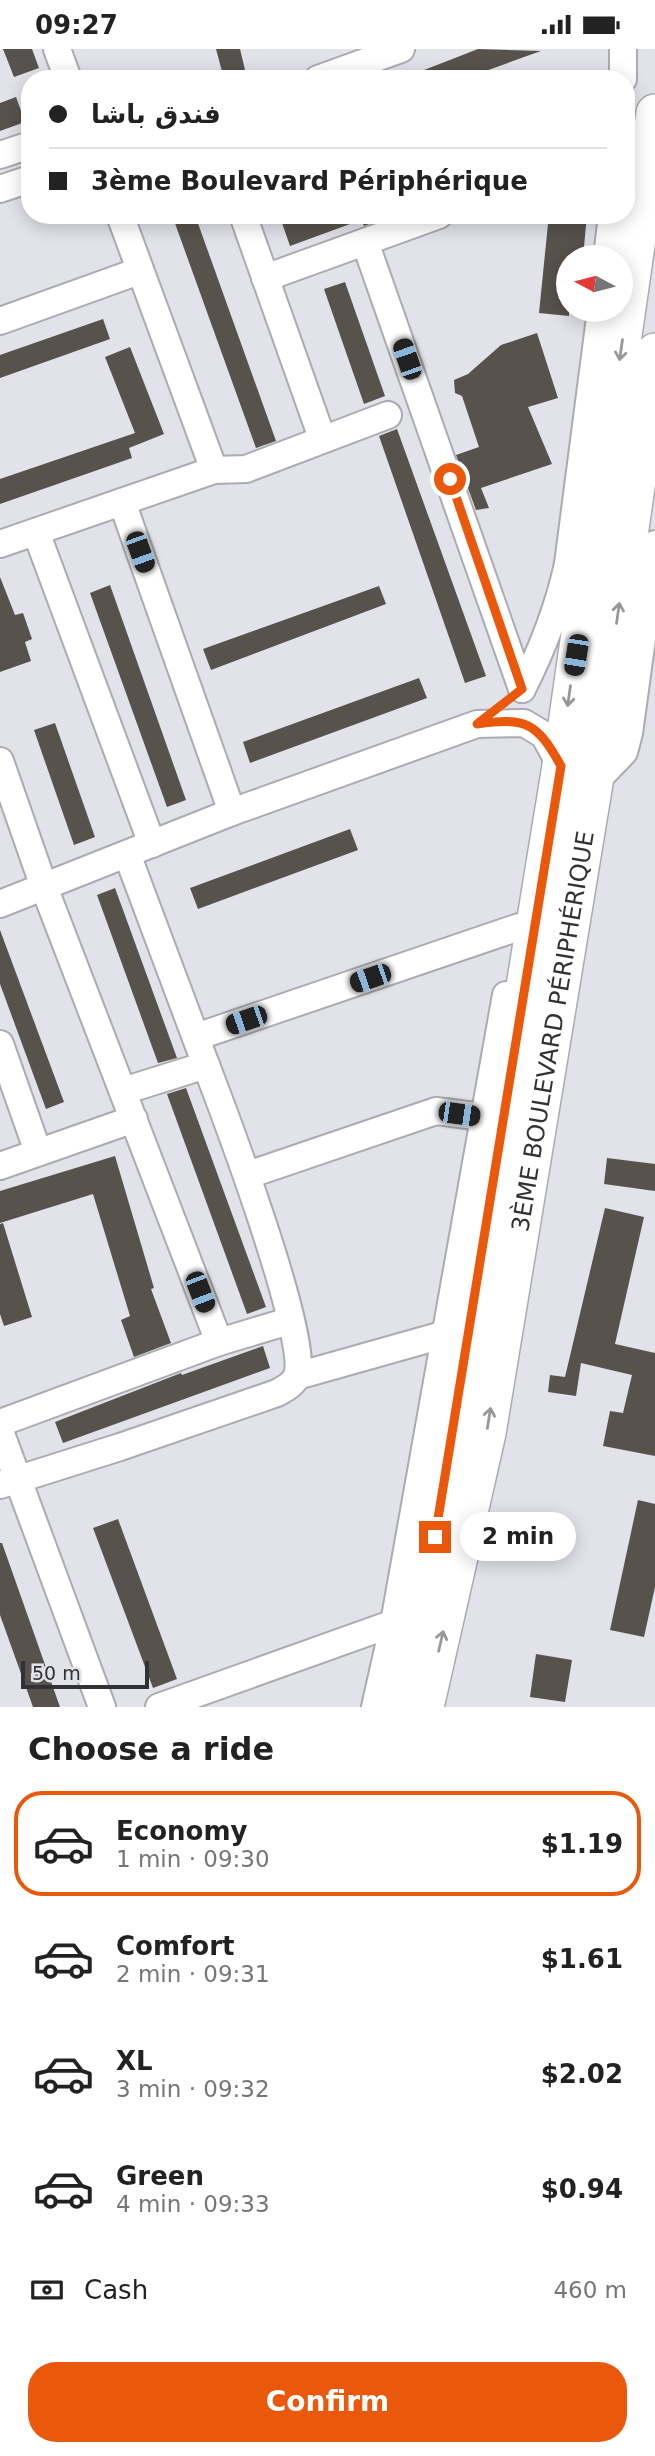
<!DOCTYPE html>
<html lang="en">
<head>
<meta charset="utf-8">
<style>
  body { margin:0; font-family:"DejaVu Sans",Cairo,sans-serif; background:#f2f2f2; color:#222; height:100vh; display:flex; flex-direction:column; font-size:26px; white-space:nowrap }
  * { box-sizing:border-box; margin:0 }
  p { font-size:23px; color:#767676 }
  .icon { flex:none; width:38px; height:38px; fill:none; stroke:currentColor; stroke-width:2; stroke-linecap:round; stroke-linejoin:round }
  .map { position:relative; height:1658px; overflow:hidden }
  .side { display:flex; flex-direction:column; background:#fff; flex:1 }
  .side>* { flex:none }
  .hud { position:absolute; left:21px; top:21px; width:614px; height:154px; border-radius:28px; box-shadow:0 4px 18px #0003; display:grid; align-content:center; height:154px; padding:0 28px; background:#fff }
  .needle { width:46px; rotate:277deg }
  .buttons { position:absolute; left:556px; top:196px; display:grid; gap:14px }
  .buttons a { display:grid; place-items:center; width:77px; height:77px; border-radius:50%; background:#fff; box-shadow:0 4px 18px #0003; font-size:35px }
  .scale { position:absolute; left:21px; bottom:18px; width:128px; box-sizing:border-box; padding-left:7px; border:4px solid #313235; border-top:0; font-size:19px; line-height:24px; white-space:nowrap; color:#313235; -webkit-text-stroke:5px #e2e2eb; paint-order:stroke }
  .end { position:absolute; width:32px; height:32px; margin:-16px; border:9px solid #ea580c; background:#fff; box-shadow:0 0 0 4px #fff }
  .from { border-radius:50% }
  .bubble { position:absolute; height:49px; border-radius:24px; background:#fff; box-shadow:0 4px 18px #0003; font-size:23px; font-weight:800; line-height:49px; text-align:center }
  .car { position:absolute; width:21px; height:42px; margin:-21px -10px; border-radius:9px; box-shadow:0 0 5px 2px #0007; background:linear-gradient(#222 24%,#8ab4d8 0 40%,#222 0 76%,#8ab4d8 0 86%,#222 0) }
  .hud b { display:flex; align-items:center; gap:24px; height:66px; font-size:26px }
  .hud b+b { border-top:2px solid #e0e0e0 }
  .hud i { width:18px; height:18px; background:#222 }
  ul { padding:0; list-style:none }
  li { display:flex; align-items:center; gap:21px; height:105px; margin:0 14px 10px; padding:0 14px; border:4px solid transparent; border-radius:28px }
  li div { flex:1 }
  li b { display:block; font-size:26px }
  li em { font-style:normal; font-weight:800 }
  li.current { border-color:#ea580c }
  li>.icon { width:63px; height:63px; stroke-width:1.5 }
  h2 { padding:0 28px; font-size:32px; line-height:84px }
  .pay { display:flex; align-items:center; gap:18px; height:77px; padding:0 28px; font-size:26px }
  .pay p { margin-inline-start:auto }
  .action { display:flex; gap:14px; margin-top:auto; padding:14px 28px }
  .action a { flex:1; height:80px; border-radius:28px; background:#ea580c; color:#fff; font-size:28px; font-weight:800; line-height:80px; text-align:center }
  .status { display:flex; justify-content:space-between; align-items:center; height:49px; padding:0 35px; background:#fff; direction:ltr }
  .status svg { height:19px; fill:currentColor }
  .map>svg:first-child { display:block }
  .building { fill:#58524d }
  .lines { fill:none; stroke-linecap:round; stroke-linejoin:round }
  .minor-casing { stroke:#ababb3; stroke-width:30 }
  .highway-casing { stroke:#ababb3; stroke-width:40 }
  .minor { stroke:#fff; stroke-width:26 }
  .highway { stroke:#fff; stroke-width:37 }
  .oneway { stroke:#98989a }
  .route { stroke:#ea580c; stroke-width:9 }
  .labels { text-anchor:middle; stroke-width:7; stroke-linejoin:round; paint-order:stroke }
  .street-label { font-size:24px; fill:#313235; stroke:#e2e2eb }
</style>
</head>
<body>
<div class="status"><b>09:27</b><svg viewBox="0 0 49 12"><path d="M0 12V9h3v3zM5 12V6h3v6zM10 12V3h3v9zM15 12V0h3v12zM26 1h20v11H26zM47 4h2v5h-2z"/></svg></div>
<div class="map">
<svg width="655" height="1658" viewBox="0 0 655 1658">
  <rect width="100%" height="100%" fill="#e2e2eb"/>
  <g class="building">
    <polygon points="3,0 32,0 39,19 14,28"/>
    <polygon points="216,0 240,0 246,25 224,30"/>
    <polygon points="478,0 541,2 463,30 401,30"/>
    <polygon points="16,48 25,73 0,82 0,54"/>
    <polygon points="172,166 195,166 276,392 256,399"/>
    <polygon points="305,166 392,166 364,177 361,171 290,197 282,174"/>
    <polygon points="555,166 587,166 583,208 569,208 569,267 539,264 548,175"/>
    <polygon points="345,233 385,347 364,355 324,240"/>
    <polygon points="103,270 110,290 0,329 0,306"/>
    <polygon points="537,284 558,349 528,358 552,415 481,439 489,459 476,461 456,406 479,398 462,347 455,344 454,331 468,325 501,296"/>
    <polygon points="130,298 164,385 129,399 132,409 0,455 0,430 135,384 105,308"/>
    <polygon points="397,380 486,627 465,634 379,387"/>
    <polygon points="0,528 15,566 23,564 32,590 25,593 31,612 0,623"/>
    <polygon points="110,536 186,751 167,758 90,544"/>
    <polygon points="379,537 386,555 211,621 203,600"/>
    <polygon points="419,629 427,649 250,714 243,693"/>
    <polygon points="55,674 95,788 74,796 34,681"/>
    <polygon points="350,780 358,801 198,860 190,839"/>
    <polygon points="115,839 177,1009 158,1014 97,846"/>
    <polygon points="0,881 64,1053 46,1060 0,935"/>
    <polygon points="186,1039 266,1258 247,1265 167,1045"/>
    <polygon points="115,1107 154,1239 151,1240 171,1294 134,1308 121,1271 130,1267 93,1145 0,1174 0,1142"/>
    <polygon points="607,1109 655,1115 655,1142 604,1135"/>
    <polygon points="605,1159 644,1168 615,1295 655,1304 655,1407 603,1397 610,1362 623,1364 632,1326 581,1314 576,1347 548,1343 550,1326 565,1328"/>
    <polygon points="3,1174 32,1268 4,1277 0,1265 0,1175"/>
    <polygon points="263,1297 270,1319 63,1394 55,1373 181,1324 182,1326"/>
    <polygon points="638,1451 655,1455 655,1538 644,1588 610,1581"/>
    <polygon points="118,1470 177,1630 153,1639 93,1479"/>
    <polygon points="0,1494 2,1494 60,1658 33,1658 0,1566"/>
    <polygon points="536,1605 572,1611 565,1653 530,1648"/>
  </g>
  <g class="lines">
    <g class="minor-casing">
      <g id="minor">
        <polyline points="57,0 68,30"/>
        <polyline points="318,30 401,0"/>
        <polyline points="623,30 623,0"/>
        <polyline points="0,106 30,96"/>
        <polyline points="0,140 30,130"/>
        <polyline points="120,166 214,421"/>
        <polyline points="243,166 322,389"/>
        <polyline points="365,193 522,640"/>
        <polyline points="607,208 612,166"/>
        <polyline points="265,229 439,166"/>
        <polyline points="0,272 139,222"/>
        <polyline points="122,453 232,763"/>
        <polyline points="36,483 152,795"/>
        <polyline points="0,495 214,421 246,420 388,366"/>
        <path d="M522,640c21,-41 36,-80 46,-125l33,-254"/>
        <polyline points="0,712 44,838 219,1293 0,1374"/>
        <polyline points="594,734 624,703 629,684 655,495"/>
        <polyline points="0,855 232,763 477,675 524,674 544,686 561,717"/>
        <polyline points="196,988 519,878"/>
        <polyline points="0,995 38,1103"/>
        <polyline points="123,1042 206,1016 127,805"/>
        <polyline points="0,1117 134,1070"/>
        <polyline points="248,1126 436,1062 483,1068"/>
        <polyline points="219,1293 289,1272"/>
        <polyline points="297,1327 446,1285"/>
        <polyline points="0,1382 102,1658"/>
        <path d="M0,1436l120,-38 157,-54c7,-4 16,-8 20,-17 13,-37 -73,-264 -91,-311"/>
        <polyline points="159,1658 394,1574"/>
        <polyline points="375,1658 394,1574 506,946"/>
      </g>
    </g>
    <g class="highway-casing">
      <g id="highway">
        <polyline points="394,1658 435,1488 561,717 655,64"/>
        <path id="s1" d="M425,1658l62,-274 107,-650 61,-431"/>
      </g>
    </g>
    <use href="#minor" class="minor"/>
    <use href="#highway" class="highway"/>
  </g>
  <defs><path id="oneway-shaft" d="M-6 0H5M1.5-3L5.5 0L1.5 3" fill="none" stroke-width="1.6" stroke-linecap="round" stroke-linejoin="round" transform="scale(1.75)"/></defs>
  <g class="oneway">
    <use href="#oneway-shaft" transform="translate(621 301) rotate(98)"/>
    <use href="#oneway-shaft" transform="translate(618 564) rotate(-82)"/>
    <use href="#oneway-shaft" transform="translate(569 647) rotate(98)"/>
    <use href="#oneway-shaft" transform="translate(489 1369) rotate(-81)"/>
    <use href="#oneway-shaft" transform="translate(441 1592) rotate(-77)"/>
  </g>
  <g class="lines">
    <path class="route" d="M435,1488l126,-771c-24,-43 -34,-49 -84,-42l45,-35 -72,-210"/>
  </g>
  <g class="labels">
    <g class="street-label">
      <text dy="8" stroke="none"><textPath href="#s1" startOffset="688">3ÈME BOULEVARD PÉRIPHÉRIQUE</textPath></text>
    </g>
  </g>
</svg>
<div class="buttons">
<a><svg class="needle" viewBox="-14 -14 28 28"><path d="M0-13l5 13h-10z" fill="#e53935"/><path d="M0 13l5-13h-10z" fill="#767676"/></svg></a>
</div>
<div class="scale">50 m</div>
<i class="end from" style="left:450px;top:430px"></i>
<i class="end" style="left:435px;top:1488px"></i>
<div class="bubble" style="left:460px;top:1463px;width:116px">2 min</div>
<i class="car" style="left:407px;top:310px;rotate:341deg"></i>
<i class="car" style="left:140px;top:503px;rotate:160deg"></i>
<i class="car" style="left:576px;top:606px;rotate:189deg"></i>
<i class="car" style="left:370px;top:929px;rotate:251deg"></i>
<i class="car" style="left:246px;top:971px;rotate:251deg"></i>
<i class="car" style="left:459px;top:1065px;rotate:98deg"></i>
<i class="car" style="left:200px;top:1243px;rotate:159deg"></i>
<div class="hud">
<b><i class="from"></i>فندق باشا</b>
<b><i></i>3ème Boulevard Périphérique</b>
</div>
</div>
<section class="side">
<h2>Choose a ride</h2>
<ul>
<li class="current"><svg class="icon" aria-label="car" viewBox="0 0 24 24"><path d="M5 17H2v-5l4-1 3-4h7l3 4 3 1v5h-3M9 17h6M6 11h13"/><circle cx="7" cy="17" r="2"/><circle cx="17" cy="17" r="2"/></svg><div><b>Economy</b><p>1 min · 09:30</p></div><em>$1.19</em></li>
<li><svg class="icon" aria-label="car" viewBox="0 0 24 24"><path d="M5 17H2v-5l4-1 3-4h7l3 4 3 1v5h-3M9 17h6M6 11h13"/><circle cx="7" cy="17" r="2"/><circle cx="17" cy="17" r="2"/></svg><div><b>Comfort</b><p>2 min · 09:31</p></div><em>$1.61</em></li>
<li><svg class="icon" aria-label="car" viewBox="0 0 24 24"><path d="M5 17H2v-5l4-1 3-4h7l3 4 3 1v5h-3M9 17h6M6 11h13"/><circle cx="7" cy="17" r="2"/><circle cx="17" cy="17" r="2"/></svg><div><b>XL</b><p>3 min · 09:32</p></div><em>$2.02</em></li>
<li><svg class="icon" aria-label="car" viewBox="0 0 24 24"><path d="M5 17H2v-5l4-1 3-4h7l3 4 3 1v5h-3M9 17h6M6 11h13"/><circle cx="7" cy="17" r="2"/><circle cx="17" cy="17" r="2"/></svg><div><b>Green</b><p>4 min · 09:33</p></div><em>$0.94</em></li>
</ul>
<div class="pay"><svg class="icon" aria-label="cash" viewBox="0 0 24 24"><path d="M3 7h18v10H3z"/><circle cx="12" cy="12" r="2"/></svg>Cash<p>460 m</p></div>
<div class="action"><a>Confirm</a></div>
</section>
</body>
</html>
